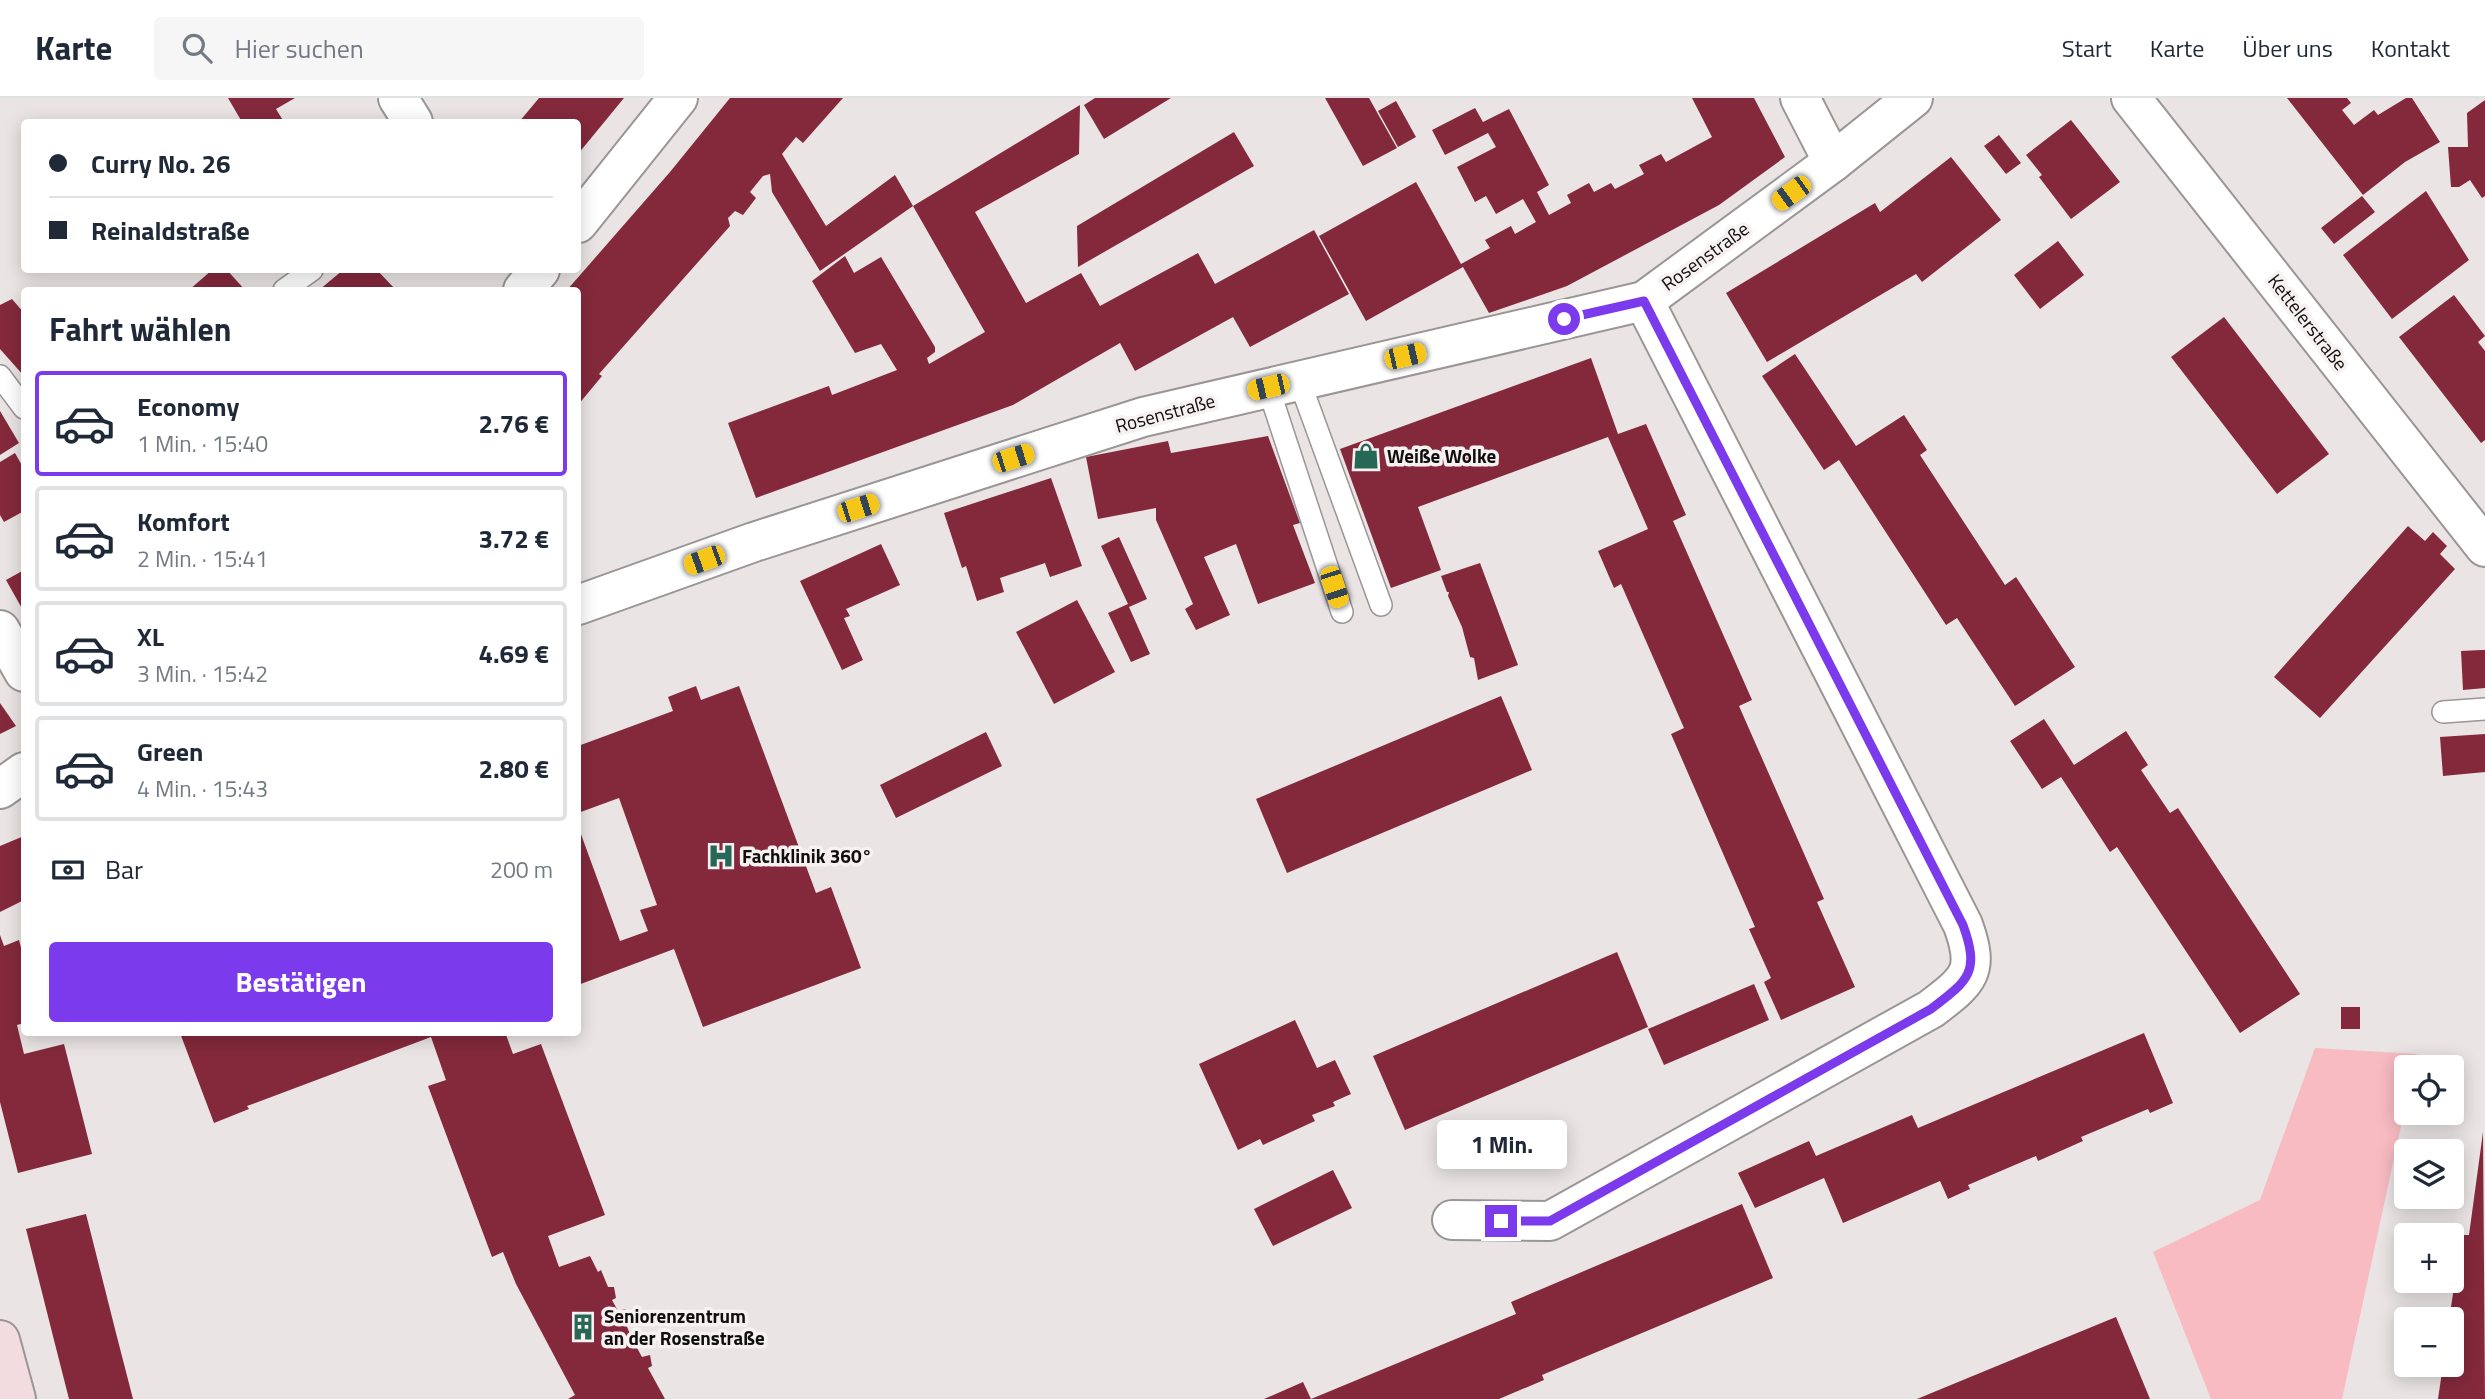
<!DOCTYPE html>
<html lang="de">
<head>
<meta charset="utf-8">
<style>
  body { margin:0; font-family:"Titillium Web",sans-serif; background:#f6f6f7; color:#1f2937; height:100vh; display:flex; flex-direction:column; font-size:26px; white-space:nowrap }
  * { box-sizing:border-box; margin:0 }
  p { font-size:23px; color:#747a83 }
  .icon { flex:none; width:38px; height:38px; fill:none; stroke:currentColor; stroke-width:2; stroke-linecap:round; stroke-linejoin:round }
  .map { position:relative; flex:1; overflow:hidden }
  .sheet { position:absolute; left:21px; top:189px; width:560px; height:749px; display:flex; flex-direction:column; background:#fff; border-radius:7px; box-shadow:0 4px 18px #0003 }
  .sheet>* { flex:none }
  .guide { position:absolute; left:21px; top:21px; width:560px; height:154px; border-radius:7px; box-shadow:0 4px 18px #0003; display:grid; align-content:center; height:154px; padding:0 28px; background:#fff }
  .fabs { position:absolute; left:2394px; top:957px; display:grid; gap:14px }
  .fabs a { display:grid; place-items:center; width:70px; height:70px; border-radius:7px; background:#fff; box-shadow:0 4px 18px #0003; font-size:35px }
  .end { position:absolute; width:32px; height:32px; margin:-16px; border:9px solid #7c3aed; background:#fff; box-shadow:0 0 0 4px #fff }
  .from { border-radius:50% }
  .bubble { position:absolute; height:49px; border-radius:7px; background:#fff; box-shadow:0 4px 18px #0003; font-size:23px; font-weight:700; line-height:49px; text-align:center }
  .car { position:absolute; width:21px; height:42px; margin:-21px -10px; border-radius:9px; box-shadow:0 0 5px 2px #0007; background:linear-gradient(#f5c518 24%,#345 0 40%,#f5c518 0 76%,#345 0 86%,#f5c518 0) }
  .guide b { display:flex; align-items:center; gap:24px; height:66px; font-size:26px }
  .guide b+b { border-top:2px solid #e0e1e3 }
  .guide i { width:18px; height:18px; background:#1f2937 }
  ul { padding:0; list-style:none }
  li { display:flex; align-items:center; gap:21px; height:105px; margin:0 14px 10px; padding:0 14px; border:4px solid #e0e1e3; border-radius:7px }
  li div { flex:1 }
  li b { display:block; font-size:26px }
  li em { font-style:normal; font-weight:700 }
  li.active { border-color:#7c3aed }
  li>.icon { width:63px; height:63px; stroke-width:1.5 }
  h2 { padding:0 28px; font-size:32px; line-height:84px }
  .pay { display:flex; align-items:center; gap:18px; height:77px; padding:0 28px; font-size:26px }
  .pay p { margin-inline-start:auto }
  .action { display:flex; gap:14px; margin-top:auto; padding:14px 28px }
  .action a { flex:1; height:80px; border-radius:7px; background:#7c3aed; color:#fff; font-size:28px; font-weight:700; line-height:80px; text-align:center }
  header { display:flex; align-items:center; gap:42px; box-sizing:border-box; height:98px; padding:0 35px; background:#fff; border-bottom:2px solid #e0e1e3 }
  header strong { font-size:33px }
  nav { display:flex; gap:38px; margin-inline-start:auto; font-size:24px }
  .search { width:490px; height:63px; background:#f6f6f7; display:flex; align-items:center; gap:18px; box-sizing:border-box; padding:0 24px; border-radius:7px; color:#747a83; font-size:26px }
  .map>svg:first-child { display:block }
  .green { fill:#f7bbc1 }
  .building { fill:#84293c }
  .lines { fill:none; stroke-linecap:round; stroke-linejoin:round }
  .lane-casing { stroke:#9b9596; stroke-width:24 }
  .street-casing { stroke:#9b9596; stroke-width:42 }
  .secondary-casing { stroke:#9b9596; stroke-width:42 }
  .lane { stroke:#fff; stroke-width:21 }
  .street { stroke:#fff; stroke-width:38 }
  .secondary { stroke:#f3dcdf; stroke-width:38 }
  .route { stroke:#7c3aed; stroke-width:9 }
  .labels { text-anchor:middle; stroke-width:7; stroke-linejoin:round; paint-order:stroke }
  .street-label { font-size:19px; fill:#100e0e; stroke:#f8f1f2 }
  .poi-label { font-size:19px; font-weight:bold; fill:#100e0e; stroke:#f8f1f2; text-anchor:start }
</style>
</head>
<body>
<header>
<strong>Karte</strong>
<div class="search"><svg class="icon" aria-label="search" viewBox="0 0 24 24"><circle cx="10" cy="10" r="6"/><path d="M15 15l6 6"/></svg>Hier suchen</div>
<nav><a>Start</a><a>Karte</a><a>Über uns</a><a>Kontakt</a></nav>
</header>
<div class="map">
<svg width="2485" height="1301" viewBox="0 0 2485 1301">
  <rect width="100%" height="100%" fill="#eae4e4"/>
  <polygon class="green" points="2315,950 2417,956 2414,969 2406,970 2406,1005 2342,1301 2211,1301 2153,1154 2260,1102"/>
  <g class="building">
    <polygon points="228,0 295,0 276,11 284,24 242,24"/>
    <polygon points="539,0 624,0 578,56 578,24 519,24"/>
    <polygon points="730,0 843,0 803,45 796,39 782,56 826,128 895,77 913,108 820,173 772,94 770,76 763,78 750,94 756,100 743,117 735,113 728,120 730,128 599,276 602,278 578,307 578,192 567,192 670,74"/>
    <polygon points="1095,0 1171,0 1104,41 1084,7"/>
    <polygon points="1325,0 1369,0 1397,50 1363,68"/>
    <polygon points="1692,0 1754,0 1785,59 1719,107 1567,188 1489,215 1463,169 1366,223 1319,138 1416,84 1461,166 1490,150 1485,142 1511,128 1515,136 1536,124 1523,101 1496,116 1486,98 1475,104 1457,69 1496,49 1488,35 1445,57 1432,32 1475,10 1483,24 1509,11 1549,87 1537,94 1549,117 1571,105 1567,97 1589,85 1594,94 1611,85 1615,91 1644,76 1639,67 1661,56 1666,64 1712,39"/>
    <polygon points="2287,0 2347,0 2351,5 2342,12 2354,27 2374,12 2378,17 2406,0 2412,0 2440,44 2405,64 2363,97"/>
    <polygon points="2485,2 2485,98 2482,100 2470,82 2459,89 2451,89 2448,49 2468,49 2467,15"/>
    <polygon points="1396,3 1416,39 1398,49 1378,13"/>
    <polygon points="1080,7 1079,56 975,114 1026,205 1081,175 1100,208 1198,155 1215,186 1314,132 1349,196 1250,249 1233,219 1135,273 1120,245 1013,307 756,400 728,325 826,289 829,288 832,297 897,272 881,246 855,255 812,183 845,158 854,175 881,159 935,249 935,254 927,260 929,266 985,234 913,108"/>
    <polygon points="2071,22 2120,84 2071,121 2039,79 2042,77 2026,57"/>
    <polygon points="1234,34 1254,68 1078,169 1077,128"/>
    <polygon points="1999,37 2021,65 2006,76 1984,48"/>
    <polygon points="1951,59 2001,122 1922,184 1916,176 1767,264 1726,195 1875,105 1880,114"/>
    <polygon points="2426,93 2469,162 2392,221 2343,157"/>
    <polygon points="2362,98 2375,114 2334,146 2321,130"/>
    <polygon points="2058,143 2084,177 2040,211 2014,177"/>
    <polygon points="212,172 227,172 245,192 189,192"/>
    <polygon points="343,172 377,172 395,191 397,189 400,192 319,192"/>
    <polygon points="2454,197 2485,238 2478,244 2485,253 2485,342 2481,345 2399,239"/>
    <polygon points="12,201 24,215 24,278 0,251 0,207"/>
    <polygon points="2224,219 2329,356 2277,396 2171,259"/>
    <polygon points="1795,256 1856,348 1904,317 1927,352 1920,357 2005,487 2016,479 2075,569 2015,608 1957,520 1946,527 1839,362 1824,372 1762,278"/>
    <polygon points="1591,260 1618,336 1646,326 1686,417 1673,423 1752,602 1739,608 1824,801 1817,804 1855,889 1781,922 1764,884 1771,880 1749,831 1755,829 1671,636 1684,630 1621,486 1614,490 1598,453 1648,431 1608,339 1418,409 1441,472 1391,490 1340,351"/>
    <polygon points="0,313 19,345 0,357"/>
    <polygon points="1268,338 1300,425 1293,427 1315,485 1258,506 1236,446 1204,459 1230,517 1196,532 1185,511 1193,506 1156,422 1156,410 1098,421 1086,359 1168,343 1171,355"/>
    <polygon points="15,355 24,371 24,413 4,424 0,417 0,364"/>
    <polygon points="1051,380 1082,468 1050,479 1045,465 1000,480 1004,494 977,503 966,468 962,470 944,415"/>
    <polygon points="2408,428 2425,443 2433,434 2447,448 2440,456 2455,471 2320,620 2274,579"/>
    <polygon points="1119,439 1147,501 1129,509 1150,556 1131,564 1108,515 1128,506 1101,448"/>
    <polygon points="881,446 900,487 846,511 850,518 844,520 863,562 842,572 800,483"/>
    <polygon points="1480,465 1518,567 1478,582 1474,560 1470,559 1462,529 1448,498 1449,494 1447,494 1441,478"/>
    <polygon points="24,472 24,514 6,482"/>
    <polygon points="1077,502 1115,574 1054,606 1016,534"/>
    <polygon points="2481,552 2485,552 2485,590 2463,592 2461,553"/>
    <polygon points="696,588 701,602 739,588 816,795 831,789 861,870 703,929 674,851 578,887 578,728 620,843 648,833 640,812 657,807 619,700 578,715 578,648 673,613 668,599"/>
    <polygon points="1501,598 1532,672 1287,775 1256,701"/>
    <polygon points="0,605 16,628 0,636"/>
    <polygon points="2044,621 2074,667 2126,633 2148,667 2141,672 2170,715 2178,710 2300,896 2240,935 2117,749 2110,754 2061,679 2042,691 2010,643"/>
    <polygon points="986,634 1002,668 896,720 880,687"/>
    <polygon points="2485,636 2485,674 2443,678 2440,639"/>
    <polygon points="24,738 24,802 0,814 0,748"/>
    <polygon points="0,837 4,848 19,842 24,861 24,925 17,927 24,956 64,946 92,1056 18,1075 0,1004"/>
    <polygon points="1617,854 1648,929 1405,1032 1373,958"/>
    <polygon points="1754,886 1769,922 1664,967 1648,931"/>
    <rect x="2341" y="909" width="19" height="22"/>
    <polygon points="1295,922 1317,970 1335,962 1351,996 1333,1004 1335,1008 1312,1017 1315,1023 1263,1047 1260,1041 1238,1052 1199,966"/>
    <polygon points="505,934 513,956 541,946 605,1117 548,1138 559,1169 590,1158 598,1174 601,1172 608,1189 614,1189 616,1200 612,1202 618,1213 626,1211 628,1223 625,1224 630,1236 638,1234 640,1245 636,1248 642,1259 650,1257 652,1268 648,1270 665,1301 568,1301 575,1297 516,1186 503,1154 492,1159 428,988 446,982 431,939 247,1008 249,1011 214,1025 180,935"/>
    <polygon points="2144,935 2173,1005 2150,1015 2148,1011 2081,1039 2083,1043 2038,1063 2036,1058 1968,1087 1970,1091 1948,1101 1940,1083 1843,1125 1824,1080 1755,1110 1738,1075 1809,1043 1816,1058 1912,1017 1918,1030"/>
    <polygon points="2483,1034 2485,1301 2438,1301 2443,1267 2452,1267 2452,1222 2449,1222 2462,1137 2469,1137"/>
    <polygon points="1333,1072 1352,1110 1273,1148 1254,1111"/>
    <polygon points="1742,1106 1773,1180 1542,1277 1544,1282 1499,1301 1311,1301 1516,1216 1511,1204"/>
    <polygon points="86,1116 116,1235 133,1301 69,1301 56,1250 26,1131"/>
    <polygon points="2116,1219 2150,1301 1917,1301 1946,1289"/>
    <polygon points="1303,1284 1311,1301 1264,1301"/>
  </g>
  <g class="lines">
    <g class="lane-casing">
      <g id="lane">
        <polyline points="284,192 312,172"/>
        <polyline points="0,278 24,310"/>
        <polyline points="1299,282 1381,507"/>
        <polyline points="1268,289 1342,514"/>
        <polyline points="2443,614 2485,611"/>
      </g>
    </g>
    <g class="street-casing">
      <g id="street">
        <polyline points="398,0 413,24"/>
        <polyline points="1800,0 1833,64"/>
        <polyline points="2131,0 2485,449"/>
        <polyline points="578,125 678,0"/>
        <polyline points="523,192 540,172"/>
        <polyline points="578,507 754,444 1143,319 1644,203 1833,64 1913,0"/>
        <polyline points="0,532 24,574"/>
        <polyline points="0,691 24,674"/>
        <path d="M1452,1122l98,1 381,-212c38,-29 49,-37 32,-84l-319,-624"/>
      </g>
    </g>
    <g class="secondary-casing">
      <polyline id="secondary" points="0,1242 16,1301"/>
    </g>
    <use href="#lane" class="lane"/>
    <use href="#street" class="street"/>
    <use href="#secondary" class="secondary"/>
  </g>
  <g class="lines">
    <path class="route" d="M1501,1123h49l381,-212c38,-29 49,-37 32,-84l-319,-624 -80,18"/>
  </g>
  <defs>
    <g id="shop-bare" transform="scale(2.1)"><path d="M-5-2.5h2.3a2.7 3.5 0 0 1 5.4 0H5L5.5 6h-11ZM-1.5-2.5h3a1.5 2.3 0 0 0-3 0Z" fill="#276755" stroke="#f8f1f2" stroke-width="2.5" paint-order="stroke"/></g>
    <g id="hospital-bare" transform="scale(2.1)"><path d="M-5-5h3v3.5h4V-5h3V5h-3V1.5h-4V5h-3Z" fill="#276755" stroke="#f8f1f2" stroke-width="2.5" paint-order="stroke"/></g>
    <g id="building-bare" transform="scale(2.1)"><path d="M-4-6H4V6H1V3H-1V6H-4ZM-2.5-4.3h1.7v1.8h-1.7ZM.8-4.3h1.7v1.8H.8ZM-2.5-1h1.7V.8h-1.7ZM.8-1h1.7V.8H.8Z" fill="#276755" stroke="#f8f1f2" stroke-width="2.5" paint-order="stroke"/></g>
  </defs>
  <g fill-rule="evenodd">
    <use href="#shop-bare" x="1366" y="358"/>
    <use href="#hospital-bare" x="721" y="758"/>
    <use href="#building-bare" x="583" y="1229"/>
  </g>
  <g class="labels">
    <g class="street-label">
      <text transform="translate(1705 158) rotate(-36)" y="7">Rosenstraße</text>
      <text transform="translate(2308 224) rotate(52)" y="7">Kettelerstraße</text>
      <text transform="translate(1165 315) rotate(-15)" y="7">Rosenstraße</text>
    </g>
    <g class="poi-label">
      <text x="1387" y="365">Weiße Wolke</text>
      <text x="742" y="765">Fachklinik 360°</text>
      <text x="604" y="1225">Seniorenzentrum<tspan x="604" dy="22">an der Rosenstraße</tspan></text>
    </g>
  </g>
</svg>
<div class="fabs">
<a><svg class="icon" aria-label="locate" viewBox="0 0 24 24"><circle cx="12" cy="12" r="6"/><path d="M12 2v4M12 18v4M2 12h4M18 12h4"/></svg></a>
<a><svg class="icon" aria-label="layers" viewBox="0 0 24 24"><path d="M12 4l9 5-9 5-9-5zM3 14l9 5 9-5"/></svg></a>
<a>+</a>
<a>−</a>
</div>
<i class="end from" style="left:1564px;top:221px"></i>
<i class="end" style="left:1501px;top:1123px"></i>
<div class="bubble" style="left:1437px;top:1022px;width:130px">1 Min.</div>
<i class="car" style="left:1791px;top:95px;rotate:234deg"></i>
<i class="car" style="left:1405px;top:258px;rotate:77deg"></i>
<i class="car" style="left:1268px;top:289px;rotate:257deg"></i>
<i class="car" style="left:1013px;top:360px;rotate:72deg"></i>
<i class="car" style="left:858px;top:410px;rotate:72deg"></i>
<i class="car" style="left:704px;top:462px;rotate:250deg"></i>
<i class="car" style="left:1334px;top:489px;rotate:162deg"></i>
<div class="guide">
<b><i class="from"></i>Curry No. 26</b>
<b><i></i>Reinaldstraße</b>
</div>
<section class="sheet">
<h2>Fahrt wählen</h2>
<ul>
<li class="active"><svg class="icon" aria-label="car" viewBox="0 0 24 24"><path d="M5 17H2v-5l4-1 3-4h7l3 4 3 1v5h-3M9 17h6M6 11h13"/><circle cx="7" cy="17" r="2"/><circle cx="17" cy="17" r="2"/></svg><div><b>Economy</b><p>1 Min. · 15:40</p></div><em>2.76 €</em></li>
<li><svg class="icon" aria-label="car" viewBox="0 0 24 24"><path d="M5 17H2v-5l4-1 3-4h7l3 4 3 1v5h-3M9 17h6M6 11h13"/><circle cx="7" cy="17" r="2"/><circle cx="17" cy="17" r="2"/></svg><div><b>Komfort</b><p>2 Min. · 15:41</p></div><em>3.72 €</em></li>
<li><svg class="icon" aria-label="car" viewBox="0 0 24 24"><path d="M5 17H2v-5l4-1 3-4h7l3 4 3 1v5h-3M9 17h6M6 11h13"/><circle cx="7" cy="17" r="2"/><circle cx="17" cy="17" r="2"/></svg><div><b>XL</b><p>3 Min. · 15:42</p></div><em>4.69 €</em></li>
<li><svg class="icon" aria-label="car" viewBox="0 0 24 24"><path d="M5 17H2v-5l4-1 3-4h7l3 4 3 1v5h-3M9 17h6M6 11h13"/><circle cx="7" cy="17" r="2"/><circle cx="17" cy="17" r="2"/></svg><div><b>Green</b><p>4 Min. · 15:43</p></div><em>2.80 €</em></li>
</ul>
<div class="pay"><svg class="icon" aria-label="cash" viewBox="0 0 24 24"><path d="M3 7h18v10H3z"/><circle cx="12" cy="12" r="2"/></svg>Bar<p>200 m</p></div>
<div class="action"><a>Bestätigen</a></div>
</section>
</div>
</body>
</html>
